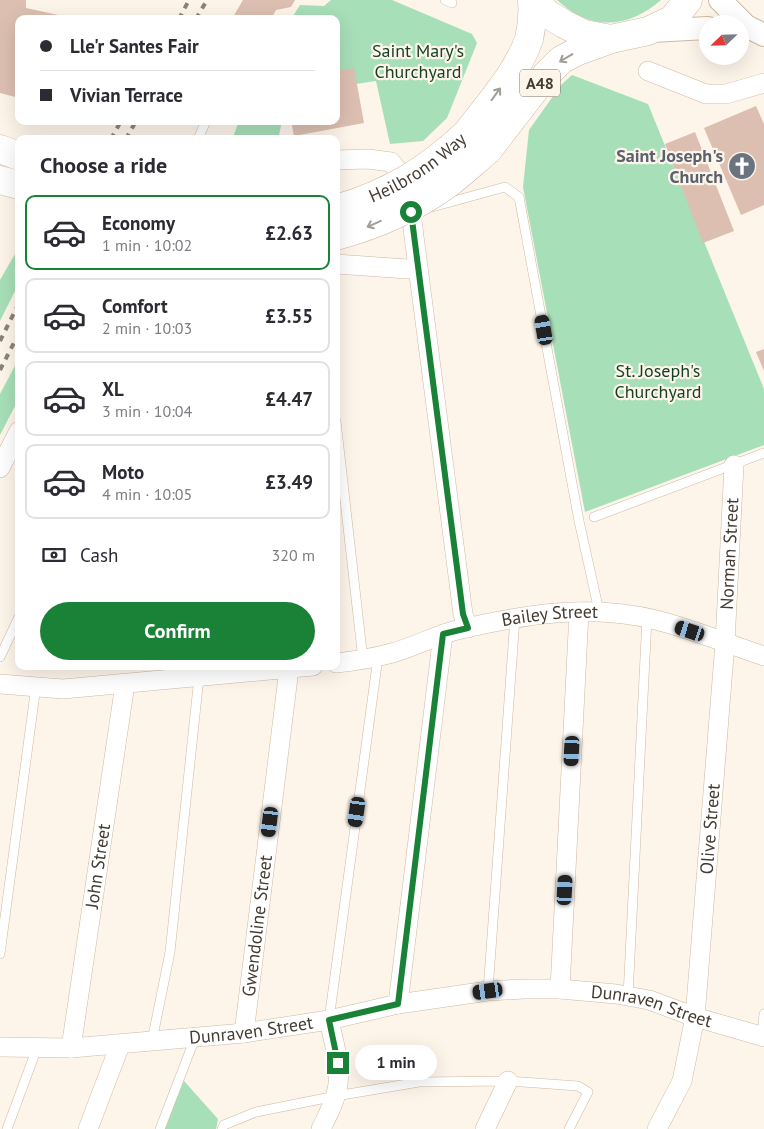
<!DOCTYPE html>
<html lang="en">
<head>
<meta charset="utf-8">
<style>
  body { margin:0; font-family:"PT Sans",sans-serif; background:#f2f2f3; color:#2b2b33; height:100vh; display:flex; flex-direction:column; font-size:19px; white-space:nowrap }
  * { box-sizing:border-box; margin:0 }
  p { font-size:16px; color:#7c7c81 }
  .icon { flex:none; width:28px; height:28px; fill:none; stroke:currentColor; stroke-width:2; stroke-linecap:round; stroke-linejoin:round }
  .map { position:relative; flex:1; overflow:hidden }
  .sheet { position:absolute; left:15px; top:135px; width:325px; height:535px; display:flex; flex-direction:column; background:#fff; border-radius:10px; box-shadow:0 5px 20px #0002 }
  .sheet>* { flex:none }
  .hud { position:absolute; left:15px; top:15px; width:325px; height:110px; border-radius:10px; box-shadow:0 5px 20px #0002; display:grid; align-content:center; height:110px; padding:0 25px; background:#fff }
  .needle { width:32px; rotate:247deg }
  .buttons { position:absolute; left:699px; top:15px; display:grid; gap:10px }
  .buttons a { display:grid; place-items:center; width:50px; height:50px; border-radius:50%; background:#fff; box-shadow:0 5px 20px #0002; font-size:25px }
  .end { position:absolute; width:22px; height:22px; margin:-11px; border:6px solid #198237; background:#fff; box-shadow:0 0 0 2px #fff }
  .from { border-radius:50% }
  .bubble { position:absolute; height:35px; border-radius:18px; background:#fff; box-shadow:0 5px 20px #0002; font-size:16px; font-weight:700; line-height:35px; text-align:center }
  .car { position:absolute; width:15px; height:30px; margin:-15px -8px; border-radius:6px; box-shadow:0 0 4px 1px #0007; background:linear-gradient(#222 24%,#8ab4d8 0 40%,#222 0 76%,#8ab4d8 0 86%,#222 0) }
  .hud b { display:flex; align-items:center; gap:18px; height:48px; font-size:19px }
  .hud b+b { border-top:1px solid #e1e1e2 }
  .hud i { width:12px; height:12px; background:#2b2b33 }
  ul { padding:0; list-style:none }
  li { display:flex; align-items:center; gap:15px; height:75px; margin:0 10px 8px; padding:0 15px; border:2px solid #e1e1e2; border-radius:10px }
  li div { flex:1 }
  li b { display:block; font-size:19px }
  li em { font-style:normal; font-weight:700 }
  li.current { border-color:#198237 }
  li>.icon { width:45px; height:45px; stroke-width:1.5 }
  h2 { padding:0 25px; font-size:22px; line-height:60px }
  .pay { display:flex; align-items:center; gap:12px; height:55px; padding:0 25px; font-size:19px }
  .pay p { margin-inline-start:auto }
  .cta { display:flex; gap:10px; margin-top:auto; padding:10px 25px }
  .cta a { flex:1; height:58px; border-radius:30px; background:#198237; color:#fff; font-size:20px; font-weight:700; line-height:58px; text-align:center }
  .map>svg:first-child { display:block }
  .green { fill:#a7dfb8 }
  .building { fill:#dcbfb0 }
  .lines { fill:none; stroke-linecap:round; stroke-linejoin:round }
  .service-casing { stroke:#cfb9a3; stroke-width:10 }
  .minor-casing { stroke:#cfb9a3; stroke-width:20 }
  .tertiary-casing { stroke:#cfb9a3; stroke-width:24 }
  .primary-casing { stroke:#cfb9a3; stroke-width:29 }
  .service { stroke:#fff; stroke-width:9 }
  .minor { stroke:#fff; stroke-width:19 }
  .tertiary { stroke:#fff; stroke-width:22 }
  .primary { stroke:#fff; stroke-width:28 }
  .rail { stroke:#8b8278; stroke-width:4; stroke-dasharray:6 6; stroke-linecap:butt }
  .primary-bridge-casing { stroke:#cfb9a3; stroke-width:29; stroke-linecap:butt }
  .primary-bridge { stroke:#fff; stroke-width:28 }
  .oneway { stroke:#a29d98 }
  .route { stroke:#198237; stroke-width:6 }
  .labels { text-anchor:middle; stroke-width:4.5; stroke-linejoin:round; paint-order:stroke }
  .shield { fill:#fdf4ea; stroke:#7c7269; stroke-width:1 }
  .shield-label { font-size:16px; font-weight:bold; fill:#443b32 }
  .park-label { font-size:18px; fill:#144126; stroke:#fdf4ea }
  .worship-label { font-size:18px; font-weight:bold; fill:#5b616d; stroke:#fdf4ea; text-anchor:end }
  .street-label { font-size:18px; fill:#443b32; stroke:#fdf4ea }
</style>
</head>
<body>
<div class="map">
<svg width="764" height="1129" viewBox="0 0 764 1129">
  <rect width="100%" height="100%" fill="#fdf4ea"/>
  <g class="green">
    <polygon points="331,0 392,0 472,34 477,43 447,118 423,141 390,144 376,81 356,84 336,71 336,19 291,19 300,5 324,6"/>
    <path d="M557,0h104c-33,29 -71,31 -104,0z"/>
    <polygon points="572,75 648,104 764,389 764,445 585,512 523,187 529,130 561,85"/>
    <polygon points="239,121 282,121 279,135 281,139 237,139 233,137"/>
    <polygon points="19,247 19,283 0,321 0,280"/>
    <polygon points="19,358 19,398 0,435 0,394"/>
    <polygon points="184,1081 218,1119 216,1129 164,1129"/>
  </g>
  <g class="building">
    <polygon points="0,0 26,0 26,8 72,18 19,19 19,98 0,93"/>
    <polygon points="243,0 295,0 291,7 276,10 271,19 235,19 233,17"/>
    <polygon points="354,68 364,123 294,136 291,121 336,121 336,71"/>
    <polygon points="756,106 764,124 764,205 741,215 704,128"/>
    <polygon points="695,132 734,231 703,243 665,144"/>
    <polygon points="764,349 764,371 756,352"/>
  </g>
  <g class="lines">
    <g class="service-casing">
      <g id="service">
        <polyline points="445,0 452,3"/>
        <polyline points="198,139 206,121"/>
        <polyline points="432,207 505,187 519,197 579,521 599,611"/>
        <polyline points="336,421 363,660"/>
        <polyline points="594,517 764,453"/>
        <polyline points="0,657 19,617"/>
        <polyline points="0,954 36,686"/>
        <polyline points="488,991 515,618"/>
        <polyline points="628,996 647,618"/>
        <polyline points="329,1020 378,657"/>
        <polyline points="762,1037 764,1014"/>
        <polyline points="152,1041 170,952 199,677"/>
        <polyline points="7,1129 37,1048"/>
        <polyline points="160,1129 195,1038"/>
        <polyline points="222,1129 224,1125 256,1112 336,1096 419,1082 508,1081 578,1086 588,1092 569,1129"/>
      </g>
    </g>
    <g class="minor-casing">
      <g id="minor">
        <polyline points="648,71 706,94 726,94 764,83"/>
        <polyline points="336,160 368,159 391,162 400,173 408,190 463,614 468,628"/>
        <polyline points="336,264 407,269 418,268"/>
        <polyline points="0,468 19,431"/>
        <path id="s1" d="M336,663c19,-2 38,-5 56,-10 22,-6 42,-17 65,-23 64,-15 133,-27 199,-10 36,9 72,24 108,36"/>
        <polyline points="0,684 63,689 313,666"/>
        <polyline points="560,989 579,612"/>
        <polyline points="398,1004 443,634"/>
        <path id="s2" d="M244,1033l45,-364"/>
        <path id="s3" d="M0,1047l71,1 173,-15 85,-13 69,-16 90,-13 36,-2h36l56,5 33,6 46,17 69,20"/>
        <path id="s4" d="M71,1048l54,-364"/>
        <polyline points="88,1129 120,1045"/>
        <path d="M321,1129c5,-11 11,-21 14,-32 9,-26 -1,-52 -6,-77"/>
        <polyline points="485,1129 508,1081"/>
        <path id="s5" d="M657,1129l25,-48 13,-64 30,-374 9,-178"/>
      </g>
    </g>
    <g class="tertiary-casing">
      <g id="tertiary">
        <polyline points="720,0 746,26 764,35"/>
        <polyline points="651,31 708,28"/>
      </g>
    </g>
    <g class="primary-casing">
      <g id="primary">
        <polyline points="537,0 546,13 564,24 584,34 611,39"/>
        <path d="M467,133c21,-28 51,-61 62,-94 3,-13 4,-26 3,-39"/>
        <polyline points="0,149 19,156"/>
        <polyline points="488,150 546,75 561,60 578,51 611,39 648,31 673,19 688,0"/>
        <polyline points="0,180 19,185"/>
      </g>
    </g>
    <use href="#service" class="service"/>
    <use href="#minor" class="minor"/>
    <use href="#tertiary" class="tertiary"/>
    <use href="#primary" class="primary"/>
    <g class="rail">
      <polyline points="179,19 189,0"/>
      <polyline points="196,19 207,0"/>
      <polyline points="111,139 121,121"/>
      <polyline points="126,139 136,121"/>
      <polyline points="0,341 19,303"/>
      <polyline points="0,370 19,333"/>
    </g>
    <g class="primary-bridge-casing">
      <g id="primary-bridge">
        <path id="s6" d="M336,209c52,-15 92,-39 131,-76"/>
        <path d="M336,236c41,-11 79,-28 113,-53 13,-10 26,-22 39,-33"/>
      </g>
    </g>
    <use href="#primary-bridge" class="primary-bridge"/>
  </g>
  <defs><path id="oneway-shaft" d="M-6 0H5M1.5-3L5.5 0L1.5 3" fill="none" stroke-width="1.6" stroke-linecap="round" stroke-linejoin="round" transform="scale(1.25)"/></defs>
  <g class="oneway">
    <use href="#oneway-shaft" transform="translate(566 58) rotate(149)"/>
    <use href="#oneway-shaft" transform="translate(496 94) rotate(-54)"/>
    <use href="#oneway-shaft" transform="translate(374 224) rotate(156)"/>
  </g>
  <g class="lines">
    <polyline class="route" points="338,1063 329,1020 398,1004 443,634 468,628 463,614 411,212"/>
  </g>
  <defs>
    <g id="church-disc" transform="scale(1.4375)"><circle r="9.5" fill="#6b7280" stroke="#fdf4ea"/><path d="M-1.2-6h2.4v3.5h3.3v2.4h-3.3V6h-2.4V-.1h-3.3v-2.4h3.3Z" fill="#fff"/></g>
  </defs>
  <g fill-rule="evenodd">
    <use href="#church-disc" x="742" y="166"/>
  </g>
  <g class="labels">
    <rect class="shield" x="520" y="69.5" width="40" height="27" rx="4"/>
    <g class="shield-label">
      <text x="540" y="89">A48</text>
    </g>
    <g class="park-label">
      <text x="418" y="57">Saint Mary's<tspan x="418" dy="21">Churchyard</tspan></text>
      <text x="658" y="377">St. Joseph's<tspan x="658" dy="21">Churchyard</tspan></text>
    </g>
    <g class="worship-label">
      <text x="723" y="162">Saint Joseph's<tspan x="723" dy="21">Church</tspan></text>
    </g>
    <g class="street-label">
      <text dy="6" stroke="none"><textPath href="#s6" startOffset="92">Heilbronn Way</textPath></text>
      <text dy="6" stroke="none"><textPath href="#s5" startOffset="584">Norman Street</textPath></text>
      <text dy="6" stroke="none"><textPath href="#s1" startOffset="220">Bailey Street</textPath></text>
      <text dy="6" stroke="none"><textPath href="#s5" startOffset="308">Olive Street</textPath></text>
      <text dy="6" stroke="none"><textPath href="#s4" startOffset="184">John Street</textPath></text>
      <text dy="6" stroke="none"><textPath href="#s2" startOffset="108">Gwendoline Street</textPath></text>
      <text dy="6" stroke="none"><textPath href="#s3" startOffset="658">Dunraven Street</textPath></text>
      <text dy="6" stroke="none"><textPath href="#s3" startOffset="252">Dunraven Street</textPath></text>
    </g>
  </g>
</svg>
<div class="buttons">
<a><svg class="needle" viewBox="-14 -14 28 28"><path d="M0-13l5 13h-10z" fill="#e53935"/><path d="M0 13l5-13h-10z" fill="#7c7c81"/></svg></a>
</div>
<i class="end from" style="left:411px;top:212px"></i>
<i class="end" style="left:338px;top:1063px"></i>
<div class="bubble" style="left:355px;top:1045px;width:82px">1 min</div>
<i class="car" style="left:544px;top:330px;rotate:350deg"></i>
<i class="car" style="left:690px;top:631px;rotate:288deg"></i>
<i class="car" style="left:572px;top:751px;rotate:183deg"></i>
<i class="car" style="left:357px;top:812px;rotate:188deg"></i>
<i class="car" style="left:270px;top:822px;rotate:187deg"></i>
<i class="car" style="left:565px;top:890px;rotate:3deg"></i>
<i class="car" style="left:488px;top:991px;rotate:262deg"></i>
<div class="hud">
<b><i class="from"></i>Lle'r Santes Fair</b>
<b><i></i>Vivian Terrace</b>
</div>
<section class="sheet">
<h2>Choose a ride</h2>
<ul>
<li class="current"><svg class="icon" aria-label="car" viewBox="0 0 24 24"><path d="M5 17H2v-5l4-1 3-4h7l3 4 3 1v5h-3M9 17h6M6 11h13"/><circle cx="7" cy="17" r="2"/><circle cx="17" cy="17" r="2"/></svg><div><b>Economy</b><p>1 min · 10:02</p></div><em>£2.63</em></li>
<li><svg class="icon" aria-label="car" viewBox="0 0 24 24"><path d="M5 17H2v-5l4-1 3-4h7l3 4 3 1v5h-3M9 17h6M6 11h13"/><circle cx="7" cy="17" r="2"/><circle cx="17" cy="17" r="2"/></svg><div><b>Comfort</b><p>2 min · 10:03</p></div><em>£3.55</em></li>
<li><svg class="icon" aria-label="car" viewBox="0 0 24 24"><path d="M5 17H2v-5l4-1 3-4h7l3 4 3 1v5h-3M9 17h6M6 11h13"/><circle cx="7" cy="17" r="2"/><circle cx="17" cy="17" r="2"/></svg><div><b>XL</b><p>3 min · 10:04</p></div><em>£4.47</em></li>
<li><svg class="icon" aria-label="car" viewBox="0 0 24 24"><path d="M5 17H2v-5l4-1 3-4h7l3 4 3 1v5h-3M9 17h6M6 11h13"/><circle cx="7" cy="17" r="2"/><circle cx="17" cy="17" r="2"/></svg><div><b>Moto</b><p>4 min · 10:05</p></div><em>£3.49</em></li>
</ul>
<div class="pay"><svg class="icon" aria-label="cash" viewBox="0 0 24 24"><path d="M3 7h18v10H3z"/><circle cx="12" cy="12" r="2"/></svg>Cash<p>320 m</p></div>
<div class="cta"><a>Confirm</a></div>
</section>
</div>
</body>
</html>
